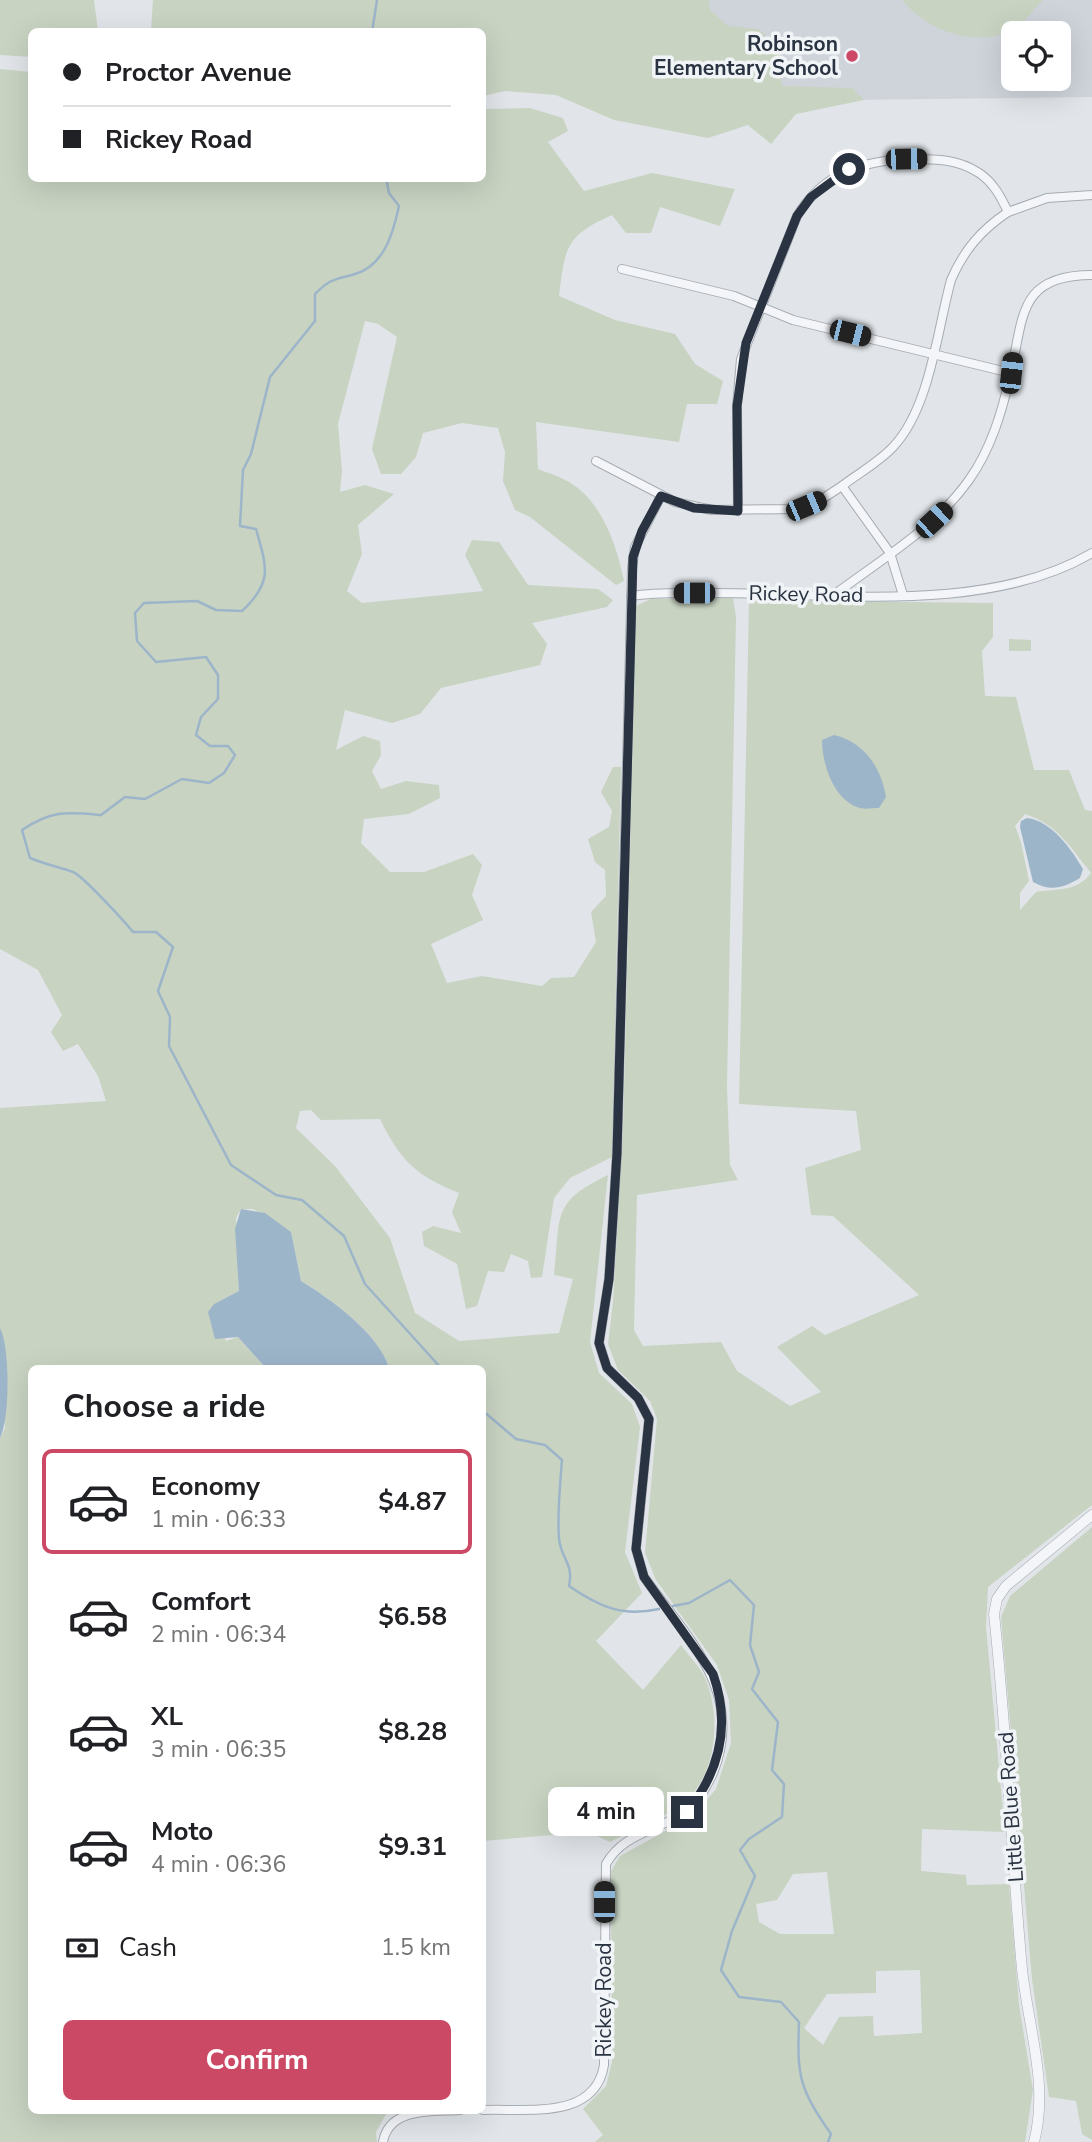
<!DOCTYPE html>
<html lang="en">
<head>
<meta charset="utf-8">
<style>
  body { margin:0; font-family:"Nunito Sans",sans-serif; background:#f6f6f6; color:#202124; height:100vh; display:flex; flex-direction:column; font-size:26px; white-space:nowrap }
  * { box-sizing:border-box; margin:0 }
  p { font-size:23px; color:#757577 }
  .icon { flex:none; width:38px; height:38px; fill:none; stroke:currentColor; stroke-width:2; stroke-linecap:round; stroke-linejoin:round }
  .map { position:relative; flex:1; overflow:hidden }
  .side { position:absolute; left:28px; top:1365px; width:458px; height:749px; display:flex; flex-direction:column; background:#fff; border-radius:10px; box-shadow:0 7px 28px #0002 }
  .side>* { flex:none }
  .banner { position:absolute; left:28px; top:28px; width:458px; height:154px; border-radius:10px; box-shadow:0 7px 28px #0002; display:grid; align-content:center; height:154px; padding:0 35px; background:#fff }
  .fabs { position:absolute; left:1001px; top:21px; display:grid; gap:14px }
  .fabs a { display:grid; place-items:center; width:70px; height:70px; border-radius:10px; background:#fff; box-shadow:0 7px 28px #0002; font-size:35px }
  .end { position:absolute; width:32px; height:32px; margin:-16px; border:9px solid #2a3341; background:#fff; box-shadow:0 0 0 4px #fff }
  .from { border-radius:50% }
  .bubble { position:absolute; height:49px; border-radius:10px; background:#fff; box-shadow:0 7px 28px #0002; font-size:23px; font-weight:700; line-height:49px; text-align:center }
  .car { position:absolute; width:21px; height:42px; margin:-21px -10px; border-radius:9px; box-shadow:0 0 5px 2px #0007; background:linear-gradient(#222 24%,#8ab4d8 0 40%,#222 0 76%,#8ab4d8 0 86%,#222 0) }
  .banner b { display:flex; align-items:center; gap:24px; height:66px; font-size:26px }
  .banner b+b { border-top:2px solid #e0e0e0 }
  .banner i { width:18px; height:18px; background:#202124 }
  ul { padding:0; list-style:none }
  li { display:flex; align-items:center; gap:21px; height:105px; margin:0 14px 10px; padding:0 21px; border:4px solid transparent; border-radius:10px }
  li div { flex:1 }
  li b { display:block; font-size:26px }
  li em { font-style:normal; font-weight:700 }
  li.on { border-color:#cb4964 }
  li>.icon { width:63px; height:63px; stroke-width:1.5 }
  h2 { padding:0 35px; font-size:32px; line-height:84px }
  .pay { display:flex; align-items:center; gap:18px; height:77px; padding:0 35px; font-size:26px }
  .pay p { margin-inline-start:auto }
  .cta { display:flex; gap:14px; margin-top:auto; padding:14px 35px }
  .cta a { flex:1; height:80px; border-radius:10px; background:#cb4964; color:#fff; font-size:28px; font-weight:700; line-height:80px; text-align:center }
  .map>svg:first-child { display:block }
  .built { fill:#cfd4db; fill-rule:evenodd }
  .green { fill:#c8d3c2; fill-rule:evenodd }
  .water { fill:#9db5c9 }
  .lines { fill:none; stroke-linecap:round; stroke-linejoin:round }
  .stream { stroke:#9db5c9; stroke-width:2.5 }
  .minor-casing { stroke:#a6acb3; stroke-width:10 }
  .tertiary-casing { stroke:#a6acb3; stroke-width:11 }
  .minor { stroke:#f4f5f8; stroke-width:8 }
  .tertiary { stroke:#f4f5f8; stroke-width:10 }
  .route { stroke:#2a3341; stroke-width:9 }
  .poi-dot { fill:#cb4964; stroke:#f1f4f7; stroke-width:2.5 }
  .labels { text-anchor:middle; stroke-width:7; stroke-linejoin:round; paint-order:stroke }
  .poi-label { font-size:21px; font-weight:bold; fill:#2a3341; stroke:#f1f4f7; text-anchor:end }
  .street-label { font-size:21px; fill:#2a3341; stroke:#f1f4f7 }
</style>
</head>
<body>
<div class="map">
<svg width="1092" height="2142" viewBox="0 0 1092 2142">
  <rect width="100%" height="100%" fill="#e1e5e9"/>
  <path class="built" d="M693,0h399v97l-402,5zM1013,33h46v46h-46z"/>
  <g class="green">
    <polygon points="0,0 94,0 98,31 32,32 31,57 0,55"/>
    <polygon points="153,0 709,0 710,10 728,26 759,29 780,50 782,86 852,88 864,100 796,114 771,144 748,125 708,138 614,120 556,95 505,91 483,96 483,32 151,31"/>
    <path d="M902,0h141c-11,11 -22,28 -37,33 -38,13 -80,-4 -104,-33z"/>
    <path d="M0,69l31,3 1,106h451v-69l47,-1 33,10 5,13 -20,11 36,49 68,-18 83,16 -15,37 -60,-19 -9,26h-25l-14,-18c-47,21 -47,33 -53,81l56,24 60,14 20,30 28,17 -6,23h-30l-8,38 -143,-20 2,47c10,4 21,7 31,13 33,19 48,64 55,99l-8,4 -86,-68 -15,-7 -12,-29 2,-29 -7,-24 -36,-5 -39,10 -7,24 -15,17h-20l-9,-25 25,-112 -19,-13 -13,-3 -27,103 4,47 -2,21 25,-7 29,9 -36,31 4,29 -15,37 15,12 121,-12 -18,-36 7,-15 27,2 29,43 70,4 15,11 -6,7 -75,16 15,21 -7,21 -99,23 -21,26 -28,9 -47,-13 -9,40 27,-14 17,5 1,14 -9,16 9,18 25,-8 33,4 1,13 -31,16 -45,5 -3,24 29,29h34l49,-18 9,11 -10,30 11,25 -52,24 16,39 35,-7 60,10 9,-8 23,-1 22,-35 -5,-30 15,-16 -1,-26 -10,-8 -7,-23 21,-12 3,-16 -11,-19 12,-25h8l-9,390 -42,21 -16,20 -12,79 -11,1 -3,-17 -17,-7 -7,18 -16,-1 -11,35 -11,3 -9,-45 -33,-18 -2,-14 11,-6 28,7 -9,-21 7,-19c-43,-17 -59,-33 -79,-74l-59,1 -10,-10 -11,1 -4,17 39,38 55,72 25,75 44,28 100,-8 14,-54 -19,-4c7,-59 -4,-72 54,-100l-18,167 9,31 33,31 8,23 -15,125 17,41 -46,48 47,49 38,-45c8,11 20,23 25,35 15,37 11,92 -20,121 -14,13 -57,31 -76,41l-22,-10 -105,9v-473h-94c-9,-32 -59,-71 -88,-87l-10,-49 -38,-23h-12l-5,9 3,73 -25,13 12,37 12,-4 28,31h-234v742l356,1 -12,21 1,10h-377v-704l5,-10 -5,-100v-220l106,-7 -8,-25 -20,-32 -15,7 -12,-19 11,-17 -24,-45 -38,-21z"/>
    <path d="M733,598l3,19 -9,470 3,78 8,15 -101,15 -3,135 9,16 78,-4 16,29 53,35 31,-14 -44,-45 35,-21 13,9 94,-40 -86,-79 -22,-1 -6,-47 56,-18 -5,-39 -117,-7 10,-504 244,3v34l-11,14 3,45 31,1 18,73h35l16,40 7,1v694l-104,82 -2,40 19,205 -83,-3 -1,42 45,4 1,10 42,-1 10,121 14,85 -8,52h-430l8,-7 -20,-26 23,-23 6,-24 -1,-191 9,-15 73,-40 23,-27 15,-46 -2,-43 -12,-35 -61,-85 -11,-27 12,-134 -7,-18 -32,-31 -10,-26 5,-42 10,-170 13,-526 15,-7zM1025,814c32,10 46,34 66,59 -15,20 -34,15 -55,19l-16,18v-17l9,-12 -8,-39 -6,-16zM827,1872l7,62h-54l-21,-12 -3,-18 21,-4 16,-26zM920,1970l2,63 -48,3 -1,-20 -34,1 -16,28 -19,-17 23,-34 49,-1v-22z"/>
    <polygon points="1009,639 1031,640 1031,651 1009,651"/>
    <polygon points="1092,1527 1092,2140 1082,2134 1076,2101 1049,2097 1032,1979 1001,1617 1010,1596"/>
  </g>
  <g class="water">
    <path d="M834,735c30,7 47,32 52,62l-7,11c-7,0 -16,2 -22,-1 -24,-9 -35,-44 -35,-67z"/>
    <path d="M1027,818c25,3 44,31 56,51l-3,9c-17,10 -29,14 -47,4l-13,-55 1,-6z"/>
    <path d="M241,1209l24,4 26,19 10,49c29,17 79,54 88,87h-123l-28,-31 -23,2 -7,-27 6,-8 25,-13 -4,-62z"/>
    <path d="M0,1328c10,19 10,91 0,110z"/>
  </g>
  <g class="lines">
    <g class="stream">
      <polyline points="372,32 377,0"/>
      <path d="M386,178l3,15 10,13c-6,28 -15,61 -47,69 -19,5 -22,4 -37,19v27l-45,56 -19,77 -8,16 -3,56 16,3c11,39 17,53 -14,82l-26,-1 -19,-9 -53,2 -9,10 2,28 19,21 50,-5 12,18v24l-17,18 -5,18 14,11h18l7,9 -11,18 -15,10 -27,-4 -37,20 -20,-2 -24,18c-35,-3 -49,-5 -79,15l8,28c14,6 29,9 43,14 9,3 52,50 60,60h23l17,15 -15,44 12,26 -1,29 62,119 45,30 26,5 42,36 21,48 76,84"/>
      <path d="M483,1411l33,28 29,6 17,15c-2,26 -5,52 -3,79 2,20 15,24 10,47 31,21 53,31 90,23"/>
      <path d="M673,1606l16,-3 41,-23 24,25 -4,40 9,27 -7,17 26,33 -6,48 12,14 -2,33 -33,22 -9,11 15,26 -23,55 -11,39 18,27 42,5 18,20c-2,55 0,66 32,112l-3,8"/>
    </g>
    <g class="minor-casing">
      <g id="minor">
        <polyline points="622,269 734,296 793,320 1011,373"/>
        <polyline points="596,461 675,502 712,510 792,509 822,499 842,486 890,553 903,595"/>
        <path d="M842,486c17,-13 37,-24 51,-39 37,-39 44,-116 58,-167 13,-30 30,-50 57,-68"/>
        <path d="M738,511l-1,-105 4,-47 56,-143c26,-43 66,-56 115,-57 24,0 46,0 67,14 14,9 22,24 29,39l39,-14 45,-3"/>
        <path d="M835,594c47,-35 100,-66 134,-114 22,-31 33,-68 41,-104 14,-58 7,-101 82,-101"/>
        <path d="M631,596c24,-4 49,-3 74,-3 121,-1 280,23 387,-40"/>
        <path d="M483,2110c43,-2 112,11 121,-45l2,-201c17,-31 52,-33 79,-52 12,-8 22,-26 28,-39 33,-80 -26,-136 -69,-196l-8,-28 13,-130 -11,-21 -31,-30 -8,-25 10,-64 8,-126 15,-585 3,-21 26,-51"/>
        <path d="M383,2142c6,-35 49,-30 77,-32"/>
      </g>
    </g>
    <g class="tertiary-casing">
      <path id="tertiary" d="M1034,2142c15,-57 -6,-116 -12,-173 -11,-118 -15,-237 -28,-355l3,-15 9,-13 86,-71"/>
    </g>
    <use href="#minor" class="minor"/>
    <use href="#tertiary" class="tertiary"/>
  </g>
  <g class="lines">
    <path class="route" d="M687,1812c33,-41 44,-87 26,-138l-69,-97 -8,-28 13,-130 -11,-21 -31,-30 -8,-25 10,-64 8,-126 16,-596 9,-26 19,-35 33,12 44,3 -1,-105 9,-63 51,-127 14,-19 38,-28"/>
  </g>
  <circle class="poi-dot" cx="852" cy="56" r="7"/>
  <g class="labels">
    <g class="poi-label">
      <text x="838" y="51">Robinson<tspan x="838" dy="24">Elementary School</tspan></text>
    </g>
    <g class="street-label">
      <text transform="translate(806 594) rotate(1)" y="7">Rickey Road</text>
      <text transform="translate(1011 1807) rotate(-94)" y="7">Little Blue Road</text>
      <text transform="translate(604 2000) rotate(-90)" y="7">Rickey Road</text>
    </g>
  </g>
</svg>
<div class="fabs">
<a><svg class="icon" aria-label="locate" viewBox="0 0 24 24"><circle cx="12" cy="12" r="6"/><path d="M12 2v4M12 18v4M2 12h4M18 12h4"/></svg></a>
</div>
<i class="end from" style="left:849px;top:169px"></i>
<i class="end" style="left:687px;top:1812px"></i>
<div class="bubble" style="left:548px;top:1787px;width:116px">4 min</div>
<i class="car" style="left:906px;top:159px;rotate:89deg"></i>
<i class="car" style="left:850px;top:333px;rotate:104deg"></i>
<i class="car" style="left:1011px;top:373px;rotate:6deg"></i>
<i class="car" style="left:806px;top:506px;rotate:67deg"></i>
<i class="car" style="left:934px;top:520px;rotate:47deg"></i>
<i class="car" style="left:694px;top:593px;rotate:270deg"></i>
<i class="car" style="left:604px;top:1902px;rotate:0deg"></i>
<div class="banner">
<b><i class="from"></i>Proctor Avenue</b>
<b><i></i>Rickey Road</b>
</div>
<section class="side">
<h2>Choose a ride</h2>
<ul>
<li class="on"><svg class="icon" aria-label="car" viewBox="0 0 24 24"><path d="M5 17H2v-5l4-1 3-4h7l3 4 3 1v5h-3M9 17h6M6 11h13"/><circle cx="7" cy="17" r="2"/><circle cx="17" cy="17" r="2"/></svg><div><b>Economy</b><p>1 min · 06:33</p></div><em>$4.87</em></li>
<li><svg class="icon" aria-label="car" viewBox="0 0 24 24"><path d="M5 17H2v-5l4-1 3-4h7l3 4 3 1v5h-3M9 17h6M6 11h13"/><circle cx="7" cy="17" r="2"/><circle cx="17" cy="17" r="2"/></svg><div><b>Comfort</b><p>2 min · 06:34</p></div><em>$6.58</em></li>
<li><svg class="icon" aria-label="car" viewBox="0 0 24 24"><path d="M5 17H2v-5l4-1 3-4h7l3 4 3 1v5h-3M9 17h6M6 11h13"/><circle cx="7" cy="17" r="2"/><circle cx="17" cy="17" r="2"/></svg><div><b>XL</b><p>3 min · 06:35</p></div><em>$8.28</em></li>
<li><svg class="icon" aria-label="car" viewBox="0 0 24 24"><path d="M5 17H2v-5l4-1 3-4h7l3 4 3 1v5h-3M9 17h6M6 11h13"/><circle cx="7" cy="17" r="2"/><circle cx="17" cy="17" r="2"/></svg><div><b>Moto</b><p>4 min · 06:36</p></div><em>$9.31</em></li>
</ul>
<div class="pay"><svg class="icon" aria-label="cash" viewBox="0 0 24 24"><path d="M3 7h18v10H3z"/><circle cx="12" cy="12" r="2"/></svg>Cash<p>1.5 km</p></div>
<div class="cta"><a>Confirm</a></div>
</section>
</div>
</body>
</html>
